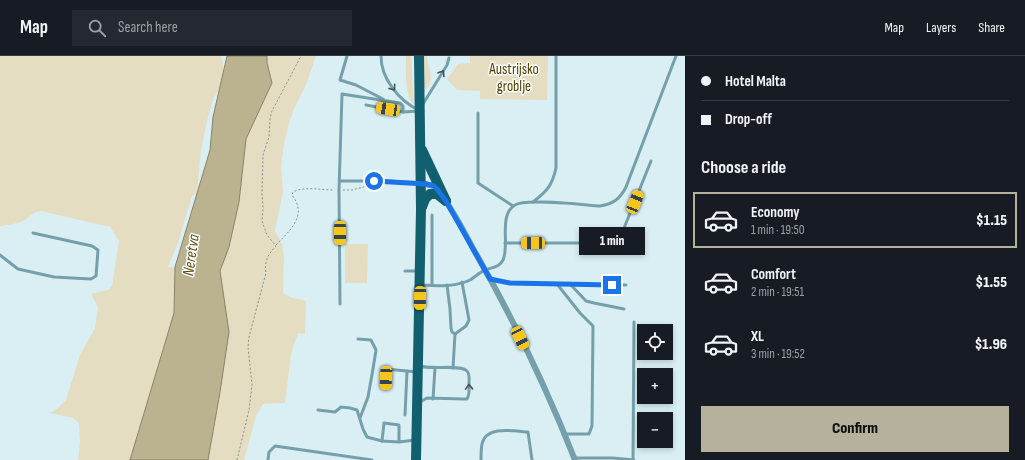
<!DOCTYPE html>
<html lang="en">
<head>
<meta charset="utf-8">
<style>
  body { margin:0; font-family:"Sofia Sans Condensed",sans-serif; background:#242831; color:#f1f3f6; height:100vh; display:flex; flex-direction:column; font-size:15px; white-space:nowrap }
  * { box-sizing:border-box; margin:0 }
  p { font-size:13px; color:#9ea1a6 }
  .icon { flex:none; width:22px; height:22px; fill:none; stroke:currentColor; stroke-width:2; stroke-linecap:round; stroke-linejoin:round }
  .map { position:relative; flex:1; overflow:hidden }
  .details { display:flex; flex-direction:column; background:#171b24; width:340px }
  .details>* { flex:none }
  .guide { display:grid; align-content:center; height:88px; padding:0 16px; background:#171b24 }
  .controls { position:absolute; left:637px; top:268px; display:grid; gap:8px }
  .controls a { display:grid; place-items:center; width:36px; height:36px; border-radius:0px; background:#171b24; box-shadow:0 2px 6px #0003; font-size:20px }
  .end { position:absolute; width:18px; height:18px; margin:-9px; border:5px solid #1a73e8; background:#fff; box-shadow:0 0 0 2px #fff }
  .from { border-radius:50% }
  .bubble { position:absolute; height:28px; border-radius:0px; background:#171b24; box-shadow:0 2px 6px #0003; font-size:13px; font-weight:800; line-height:28px; text-align:center }
  .car { position:absolute; width:12px; height:24px; margin:-12px -6px; border-radius:5px; box-shadow:0 0 3px 1px #0007; background:linear-gradient(#f5c518 24%,#345 0 40%,#f5c518 0 76%,#345 0 86%,#f5c518 0) }
  .guide b { display:flex; align-items:center; gap:14px; height:38px; font-size:15px }
  .guide b+b { border-top:1px solid #363941 }
  .guide i { width:10px; height:10px; background:#f1f3f6 }
  ul { padding:0; list-style:none }
  li { display:flex; align-items:center; gap:12px; height:56px; margin:0 8px 6px; padding:0 8px; border:2px solid transparent; border-radius:0px }
  li div { flex:1 }
  li b { display:block; font-size:15px }
  li em { font-style:normal; font-weight:800 }
  li.selected { border-color:#b6b19c }
  li>.icon { width:36px; height:36px; stroke-width:1.5 }
  h2 { padding:0 16px; font-size:18px; line-height:48px }
  .action { display:flex; gap:8px; margin-top:auto; padding:8px 16px }
  .action a { flex:1; height:46px; border-radius:0px; background:#b6b19c; color:#111; font-size:16px; font-weight:800; line-height:46px; text-align:center }
  header { display:flex; align-items:center; gap:24px; box-sizing:border-box; height:56px; padding:0 20px; background:#171b24; border-bottom:1px solid #363941 }
  header strong { font-size:19px }
  nav { display:flex; gap:22px; margin-inline-start:auto; font-size:14px }
  .search { width:280px; height:36px; background:#242831; display:flex; align-items:center; gap:10px; box-sizing:border-box; padding:0 14px; border-radius:0px; color:#9ea1a6; font-size:15px }
  main { display:flex; flex:1; min-height:0 }
  .map>svg:first-child { display:block }
  .green { fill:#e4ddc2 }
  .water { fill:#bbb28f; stroke:#87836b }
  .lines { fill:none; stroke-linecap:round; stroke-linejoin:round }
  .path { stroke:#829195; stroke-width:1; stroke-dasharray:2 2; stroke-linecap:butt }
  .lane { stroke:#75a0ab; stroke-width:3 }
  .street { stroke:#75a0ab; stroke-width:6 }
  .primary { stroke:#115f6f; stroke-width:10 }
  .oneway { stroke:#3c545a }
  .route { stroke:#1a73e8; stroke-width:5 }
  .labels { text-anchor:middle; stroke-width:3; stroke-linejoin:round; paint-order:stroke }
  .park-label { font-size:15px; fill:#514301; stroke:#fff }
  .water-label { font-size:16px; font-style:italic; fill:#615317; stroke:#fff }
</style>
</head>
<body>
<header>
<strong>Map</strong>
<div class="search"><svg class="icon" aria-label="search" viewBox="0 0 24 24"><circle cx="10" cy="10" r="6"/><path d="M15 15l6 6"/></svg>Search here</div>
<nav><a>Map</a><a>Layers</a><a>Share</a></nav>
</header>
<main>
<div class="map">
<svg width="685" height="404" viewBox="0 0 685 404">
  <rect width="100%" height="100%" fill="#daeff4"/>
  <g class="green">
    <path d="M0,0h221c3,11 3,22 -2,33 -1,4 -4,6 -6,10 -5,17 -9,34 -12,51 -2,14 -2,29 -4,43l-5,3 -14,47 -10,24h7l-1,46 -44,147h-52l2,-18 -1,-19 -6,-5 -23,-5 7,-4 9,-9 14,-45 15,-27 3,-21 -7,-13 17,-4 4,-4 7,-45 -9,-14 -69,-16c-8,1 -11,6 -18,10 -7,3 -15,4 -23,5z"/>
    <polygon points="267,0 316,0 306,29 294,53 289,67 284,89 281,110 283,136 275,175 282,188 284,201 283,237 290,241 306,245 305,278 298,277 291,298 285,347 263,348 256,360 244,404 208,404 220,336 229,276 219,215 229,191 239,146 246,83 272,27 267,7"/>
    <path d="M406,0h5l3,48c-10,-7 -8,-36 -8,-48z"/>
    <path d="M423,0h4c0,13 9,20 -1,33l-2,-1z"/>
    <polygon points="470,0 548,0 547,44 480,43 480,35 457,34 447,23 458,8 470,7"/>
    <polygon points="345,188 368,188 367,227 345,227"/>
  </g>
  <polygon class="water" points="227,0 267,0 267,7 272,27 246,83 239,146 229,191 220,215 229,276 220,336 208,404 130,404 174,257 175,211 210,94 213,61"/>
  <g class="lines">
    <g class="path">
      <polyline points="343,134 352,134 367,130"/>
      <path d="M276,189c14,-15 32,-29 16,-50l1,-3c11,-6 28,-2 41,-2"/>
      <path d="M237,404l12,-50 3,-25 -4,-38 1,-10 17,-64c-2,-11 2,-19 10,-27l-9,-11 -5,-14 1,-13 -1,-15 1,-38 6,-18 1,-18 2,-8 29,-55"/>
    </g>
    <g class="lane">
      <polyline points="347,0 340,24 356,29 383,43"/>
      <path d="M381,0c0,23 18,44 37,54"/>
      <polyline points="423,48 447,9 449,2"/>
      <polyline points="366,49 403,56 418,55"/>
      <polyline points="478,57 478,127 513,150"/>
      <polyline points="340,125 389,125 419,127"/>
      <path d="M533,146c14,-11 19,-16 23,-34v-112"/>
      <polyline points="432,159 432,229"/>
      <polyline points="505,187 618,187 651,105"/>
      <polyline points="0,199 18,213 54,221 91,223 96,220 98,194 92,190 33,177"/>
      <polyline points="405,215 418,215"/>
      <polyline points="490,223 511,227 557,228 580,257 593,270 592,370 589,378 565,378"/>
      <polyline points="557,228 626,229"/>
      <polyline points="570,228 586,245 594,247 624,253"/>
      <path d="M422,229c15,1 34,2 48,-5 5,-3 10,-8 15,-10 7,-3 14,-2 18,-10 7,-15 -5,-45 12,-55 10,-7 69,0 85,1 13,-2 20,-7 26,-19l50,-131"/>
      <polyline points="447,229 450,253 451,272 452,276 455,278 453,312"/>
      <polyline points="340,248 339,134 342,38 400,47 403,50 403,56"/>
      <polyline points="455,278 466,270 469,264 462,226"/>
      <polyline points="358,283 371,284 376,294 373,313 368,341 360,362"/>
      <polyline points="385,330 386,313 417,316"/>
      <polyline points="433,343 435,312"/>
      <path d="M420,346l7,-4 36,1h4c3,-5 2,-10 2,-16 0,-4 1,-9 -2,-12 -6,-7 -36,-1 -47,-5"/>
      <polyline points="318,354 335,356 341,351 350,352 357,354 363,373 367,381 382,385"/>
      <polyline points="405,359 407,315"/>
      <polyline points="399,386 399,369 384,367 382,385 399,386 415,384"/>
      <polyline points="575,402 613,402 634,404"/>
      <polyline points="268,404 269,396 275,390 372,404"/>
      <path d="M481,404c0,-5 0,-11 1,-16 4,-19 32,-13 46,-12l4,28"/>
      <polyline points="633,404 634,266"/>
    </g>
    <g class="street">
      <polyline points="421,127 434,130 439,135"/>
      <path d="M444,143c12,16 21,35 31,53 38,66 72,137 100,208"/>
    </g>
    <g class="primary">
      <polyline points="422,94 446,145"/>
      <polyline points="422,151 425,143 430,138 437,138 446,145"/>
      <polyline points="416,404 421,153 419,0"/>
    </g>
  </g>
  <defs><path id="oneway-chevron" d="M-2-3.5L2.5 0L-2 3.5" fill="none" stroke-width="1.6" stroke-linecap="round" stroke-linejoin="round"/></defs>
  <g class="oneway">
    <use href="#oneway-chevron" transform="translate(442 17) rotate(-58)"/>
    <use href="#oneway-chevron" transform="translate(393 32) rotate(54)"/>
    <use href="#oneway-chevron" transform="translate(469 331) rotate(-92)"/>
  </g>
  <g class="lines">
    <polyline class="route" points="374,125 426,128 434,130 437,133 446,145 490,223 510,227 612,229"/>
  </g>
  <g class="labels">
    <g class="park-label">
      <text x="514" y="18">Austrijsko<tspan x="514" dy="17">groblje</tspan></text>
    </g>
    <g class="water-label">
      <text transform="translate(190 199) rotate(-82)" y="6">Neretva</text>
    </g>
  </g>
</svg>
<div class="controls">
<a><svg class="icon" aria-label="locate" viewBox="0 0 24 24"><circle cx="12" cy="12" r="6"/><path d="M12 2v4M12 18v4M2 12h4M18 12h4"/></svg></a>
<a>+</a>
<a>−</a>
</div>
<i class="end from" style="left:374px;top:125px"></i>
<i class="end" style="left:612px;top:229px"></i>
<div class="bubble" style="left:579px;top:171px;width:66px">1 min</div>
<i class="car" style="left:388px;top:53px;rotate:279deg"></i>
<i class="car" style="left:635px;top:146px;rotate:22deg"></i>
<i class="car" style="left:340px;top:177px;rotate:180deg"></i>
<i class="car" style="left:533px;top:187px;rotate:270deg"></i>
<i class="car" style="left:420px;top:242px;rotate:181deg"></i>
<i class="car" style="left:520px;top:282px;rotate:154deg"></i>
<i class="car" style="left:386px;top:322px;rotate:182deg"></i>
</div>
<section class="details">
<div class="guide">
<b><i class="from"></i>Hotel Malta</b>
<b><i></i>Drop-off</b>
</div>
<h2>Choose a ride</h2>
<ul>
<li class="selected"><svg class="icon" aria-label="car" viewBox="0 0 24 24"><path d="M5 17H2v-5l4-1 3-4h7l3 4 3 1v5h-3M9 17h6M6 11h13"/><circle cx="7" cy="17" r="2"/><circle cx="17" cy="17" r="2"/></svg><div><b>Economy</b><p>1 min · 19:50</p></div><em>$1.15</em></li>
<li><svg class="icon" aria-label="car" viewBox="0 0 24 24"><path d="M5 17H2v-5l4-1 3-4h7l3 4 3 1v5h-3M9 17h6M6 11h13"/><circle cx="7" cy="17" r="2"/><circle cx="17" cy="17" r="2"/></svg><div><b>Comfort</b><p>2 min · 19:51</p></div><em>$1.55</em></li>
<li><svg class="icon" aria-label="car" viewBox="0 0 24 24"><path d="M5 17H2v-5l4-1 3-4h7l3 4 3 1v5h-3M9 17h6M6 11h13"/><circle cx="7" cy="17" r="2"/><circle cx="17" cy="17" r="2"/></svg><div><b>XL</b><p>3 min · 19:52</p></div><em>$1.96</em></li>
</ul>
<div class="action"><a>Confirm</a></div>
</section>
</main>
</body>
</html>
